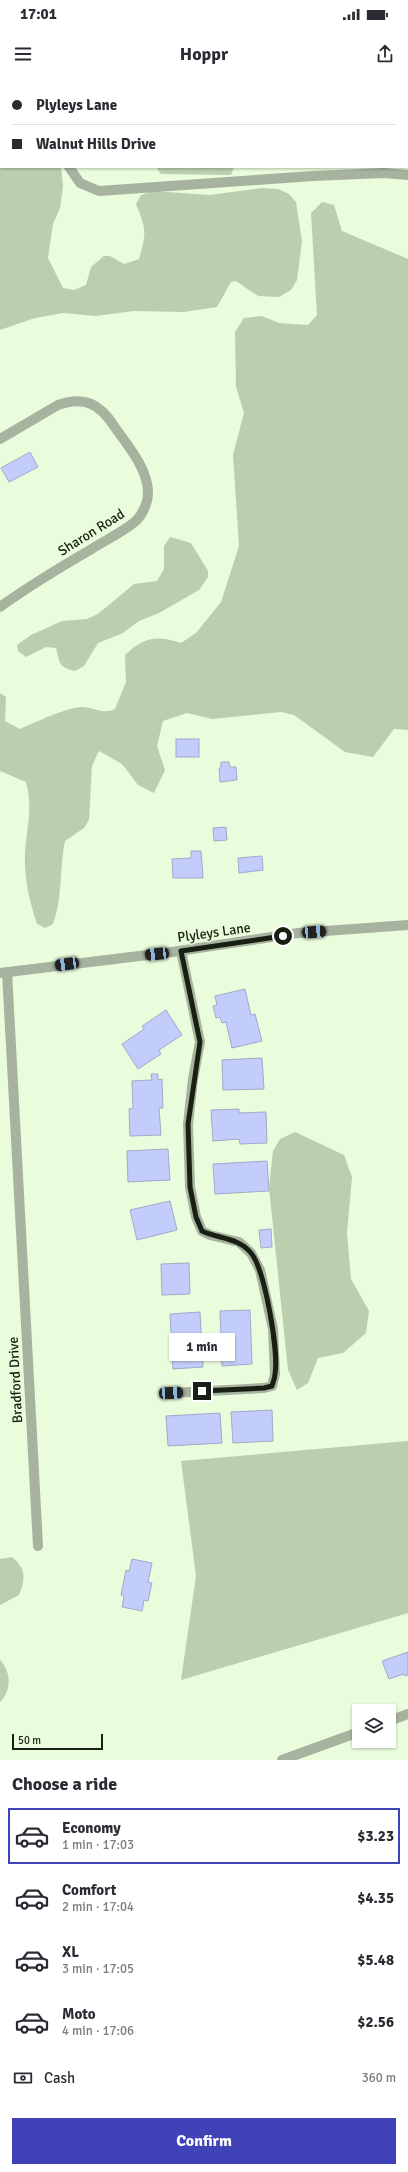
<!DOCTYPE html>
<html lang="en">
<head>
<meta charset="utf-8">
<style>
  body { margin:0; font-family:Signika,sans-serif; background:#f7f7f7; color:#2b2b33; height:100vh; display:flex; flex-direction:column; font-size:15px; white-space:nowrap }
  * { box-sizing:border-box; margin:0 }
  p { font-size:13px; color:#7c7c81 }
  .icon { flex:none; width:22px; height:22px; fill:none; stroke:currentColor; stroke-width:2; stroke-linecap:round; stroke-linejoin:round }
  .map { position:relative; height:1680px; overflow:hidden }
  .panel { display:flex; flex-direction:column; background:#fff; flex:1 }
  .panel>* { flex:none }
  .top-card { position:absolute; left:0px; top:0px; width:408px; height:88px; box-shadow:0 1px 3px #0004; display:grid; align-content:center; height:88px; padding:0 12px; background:#fff }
  .controls { position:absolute; left:352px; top:1624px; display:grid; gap:8px }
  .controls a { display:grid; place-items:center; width:44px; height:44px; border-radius:0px; background:#fff; box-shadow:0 1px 3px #0004; font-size:20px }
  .scale { position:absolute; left:12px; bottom:10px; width:91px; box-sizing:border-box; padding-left:4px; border:2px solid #181f13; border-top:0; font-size:11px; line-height:14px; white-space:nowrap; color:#181f13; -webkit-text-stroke:3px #e9fcdb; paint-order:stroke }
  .end { position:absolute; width:18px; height:18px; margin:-9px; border:5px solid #181f13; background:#fff; box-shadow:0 0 0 2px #fff }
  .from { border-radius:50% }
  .bubble { position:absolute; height:28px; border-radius:0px; background:#fff; box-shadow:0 1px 3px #0004; font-size:13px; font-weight:700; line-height:28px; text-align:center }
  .car { position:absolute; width:12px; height:24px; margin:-12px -6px; border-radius:5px; box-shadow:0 0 3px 1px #0007; background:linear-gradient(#222 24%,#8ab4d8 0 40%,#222 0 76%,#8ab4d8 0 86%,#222 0) }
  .top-card b { display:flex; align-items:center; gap:14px; height:38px; font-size:15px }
  .top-card b+b { border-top:1px solid #e1e1e2 }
  .top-card i { width:10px; height:10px; background:#2b2b33 }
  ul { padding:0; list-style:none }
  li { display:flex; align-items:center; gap:12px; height:56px; margin:0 8px 6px; padding:0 4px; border:2px solid transparent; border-radius:0px }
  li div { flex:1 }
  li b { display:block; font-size:15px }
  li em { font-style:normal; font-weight:700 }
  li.current { border-color:#4043b8 }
  li>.icon { width:36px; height:36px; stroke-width:1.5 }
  h2 { padding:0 12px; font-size:18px; line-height:48px }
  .pay { display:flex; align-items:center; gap:10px; height:44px; padding:0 12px; font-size:15px }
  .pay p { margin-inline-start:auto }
  .cta { display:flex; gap:8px; margin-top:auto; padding:8px 12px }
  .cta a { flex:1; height:46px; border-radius:0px; background:#4043b8; color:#fff; font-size:16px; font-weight:700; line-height:46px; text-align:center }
  .status { display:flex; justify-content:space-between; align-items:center; height:28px; padding:0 20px; background:#fff; direction:ltr }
  .status svg { height:11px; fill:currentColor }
  header { display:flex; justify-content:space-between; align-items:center; height:52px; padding:0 12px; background:#fff; font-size:18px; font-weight:700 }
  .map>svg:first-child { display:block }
  .green { fill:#bbcead }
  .building { fill:#c3cdfb; stroke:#a1a9ca }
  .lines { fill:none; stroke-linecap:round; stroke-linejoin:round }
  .minor { stroke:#a7b29f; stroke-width:10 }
  .route { stroke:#181f13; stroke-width:5 }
  .labels { text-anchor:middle; stroke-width:3; stroke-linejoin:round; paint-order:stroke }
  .street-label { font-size:14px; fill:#181f13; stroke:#e9fcdb }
</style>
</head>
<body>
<div class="status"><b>17:01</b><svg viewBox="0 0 49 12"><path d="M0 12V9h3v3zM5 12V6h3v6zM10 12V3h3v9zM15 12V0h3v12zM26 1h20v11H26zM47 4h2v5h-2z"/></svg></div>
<header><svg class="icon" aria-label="menu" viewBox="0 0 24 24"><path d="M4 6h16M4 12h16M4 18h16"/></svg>Hoppr<svg class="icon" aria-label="share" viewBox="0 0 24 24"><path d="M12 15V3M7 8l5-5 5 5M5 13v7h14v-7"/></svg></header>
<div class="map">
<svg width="408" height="1680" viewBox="0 0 408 1680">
  <rect width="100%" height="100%" fill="#e9fcdb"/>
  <g class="green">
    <polygon points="131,0 221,0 131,1"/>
    <path d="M0,79l1,8h60l2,20 -3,21 -7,16 -5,34 15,30 11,2 12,-5 5,-18 13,-11h6l14,8 15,-5c8,-27 7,-30 -3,-55l5,-9 11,-4 58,4 51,-7 17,1 11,5 7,8 6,39 -5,39 -6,10 -12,7 -21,-1 -22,-15 -5,1 -14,25 -33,5 -50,-1 -38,5 -33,-3 -28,5 -35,12z"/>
    <polygon points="156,87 234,87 231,95 161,94"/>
    <path d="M322,122l12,3 8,26 66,28v471l-14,-1 -21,28 -28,-5 -51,-37 -13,-3 -69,7 -25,-6 -24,8 -6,25 8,24 -11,23 -16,-8 -16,-21 -23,-13 -7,15 -3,54 -5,8 -19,13c-6,28 -2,57 -12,83l-8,4 -8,-4c-8,-24 -13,-46 -12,-72 2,-25 8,-45 1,-70l-26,-11v-78l6,4 -1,24 15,8c14,-6 47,-22 62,-22 13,0 18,8 33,2l11,-27 -1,-27c19,-18 31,-20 56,-12l15,-10 25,-31 18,-56 -6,-91 11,-42 -8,-26 -1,-55 9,-14 18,-2 17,7 29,2 9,-10 -6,-102z"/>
    <path d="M170,457l21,6 17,28v6l-9,13 -40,23 -20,8 -16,12 -25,10 -14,23 -9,5c-17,-4 -15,-8 -19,-23l-10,-1 -20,10 -8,-6 -1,-6 14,-10 31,-14 25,-2 11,-5 36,-30 23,-3 7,-12v-23z"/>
    <polygon points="295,1052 344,1075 352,1097 347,1153 351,1199 369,1231 366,1253 343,1273 318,1278 308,1303 297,1310 288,1290 269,1108 273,1071 280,1059"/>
    <polygon points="408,1361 408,1533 181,1600 196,1496 181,1381"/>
    <path d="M12,1477c15,12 13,23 7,38l-19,10v-46z"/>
    <path d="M0,1580c11,11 12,31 0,42z"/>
  </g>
  <g class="building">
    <polygon points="30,372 38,387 9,402 1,388"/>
    <rect x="176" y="659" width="23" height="18"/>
    <polygon points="221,682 229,682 230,687 236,687 237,700 220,702 219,688 221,688"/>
    <polygon points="226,747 227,760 214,761 213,748"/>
    <polygon points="191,771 201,771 203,798 173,798 172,779 191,778"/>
    <polygon points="262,776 263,790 239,793 238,778"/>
    <polygon points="245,909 251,935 255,934 262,961 232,968 226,942 222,943 220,937 216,938 213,926 217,925 215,916"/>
    <polygon points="166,930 182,955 159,970 161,974 138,989 122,964 144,949 142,946"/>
    <polygon points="262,978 264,1009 223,1010 222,980"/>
    <polygon points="151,994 158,994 158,1000 162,999 163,1028 159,1028 161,1055 130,1056 129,1029 133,1028 132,1001 152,1000"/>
    <polygon points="239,1029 239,1033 266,1032 267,1063 240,1064 239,1059 213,1061 211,1030"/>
    <polygon points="168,1069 170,1100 128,1102 127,1071"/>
    <polygon points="267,1081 269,1111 215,1114 213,1084"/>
    <polygon points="170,1121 177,1150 137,1160 130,1130"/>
    <polygon points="271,1149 272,1167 261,1168 259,1150"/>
    <polygon points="189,1183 190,1214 162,1215 161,1184"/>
    <polygon points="250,1230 252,1284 222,1286 220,1231"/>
    <polygon points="200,1232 203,1287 173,1289 170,1234"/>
    <polygon points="272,1330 273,1361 233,1363 231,1332"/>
    <polygon points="220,1333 222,1363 168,1366 166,1336"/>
    <polygon points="132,1479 152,1483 148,1502 152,1503 148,1521 144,1520 142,1531 122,1527 124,1516 121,1515 126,1490 129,1491"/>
    <polygon points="408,1572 408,1595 405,1596 404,1594 389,1599 382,1581"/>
  </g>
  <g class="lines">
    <g class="minor">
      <polyline points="60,0 60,1"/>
      <polyline points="309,0 309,1"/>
      <polyline points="69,87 80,103 99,111 313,96 384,93 408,95"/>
      <path d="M0,359l58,-34c26,-9 41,-2 56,21 13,19 34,42 34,67 0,11 -7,25 -16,31 -13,10 -28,17 -42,26 -31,18 -61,36 -90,57"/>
      <polyline points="7,892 38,1466"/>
      <polyline points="0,893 172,872 298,853 408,845"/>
      <polyline points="171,1313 264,1308 272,1306 275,1294 273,1249 260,1190 251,1173 239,1162 210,1155 202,1151 196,1137 190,1107 188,1044 193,999 200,962 181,871"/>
      <polyline points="389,1641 408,1634"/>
      <polyline points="282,1680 359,1652"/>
    </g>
  </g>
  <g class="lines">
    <path class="route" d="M202,1311l62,-3 8,-2c1,-4 3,-8 3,-12 4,-22 -10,-104 -24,-121 -13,-16 -33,-14 -49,-22l-6,-14 -6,-30 -2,-63 12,-82 -19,-91 102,-15"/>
  </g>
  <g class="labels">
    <g class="street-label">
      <text transform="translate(91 452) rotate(-32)" y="5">Sharon Road</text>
      <text transform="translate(214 852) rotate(-8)" y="5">Plyleys Lane</text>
      <text transform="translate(15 1300) rotate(-93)" y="5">Bradford Drive</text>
    </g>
  </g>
</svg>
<div class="controls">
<a><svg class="icon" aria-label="layers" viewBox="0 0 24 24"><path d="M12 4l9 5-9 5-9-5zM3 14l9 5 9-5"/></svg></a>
</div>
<div class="scale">50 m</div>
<i class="end from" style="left:283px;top:856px"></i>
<i class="end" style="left:202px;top:1311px"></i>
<div class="bubble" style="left:169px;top:1253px;width:66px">1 min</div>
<i class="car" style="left:314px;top:852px;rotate:86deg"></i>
<i class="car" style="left:157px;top:874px;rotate:264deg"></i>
<i class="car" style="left:67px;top:884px;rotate:262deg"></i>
<i class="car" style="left:171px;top:1313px;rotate:87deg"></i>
<div class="top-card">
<b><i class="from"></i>Plyleys Lane</b>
<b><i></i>Walnut Hills Drive</b>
</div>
</div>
<section class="panel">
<h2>Choose a ride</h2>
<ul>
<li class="current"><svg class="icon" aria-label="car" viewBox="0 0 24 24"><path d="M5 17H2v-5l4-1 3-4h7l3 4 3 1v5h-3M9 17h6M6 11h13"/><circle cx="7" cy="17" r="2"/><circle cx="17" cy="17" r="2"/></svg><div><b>Economy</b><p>1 min · 17:03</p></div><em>$3.23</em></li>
<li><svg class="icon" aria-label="car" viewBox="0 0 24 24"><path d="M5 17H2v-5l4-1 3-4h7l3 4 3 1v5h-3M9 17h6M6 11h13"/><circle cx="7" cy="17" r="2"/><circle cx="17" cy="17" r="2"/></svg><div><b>Comfort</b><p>2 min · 17:04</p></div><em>$4.35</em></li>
<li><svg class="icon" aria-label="car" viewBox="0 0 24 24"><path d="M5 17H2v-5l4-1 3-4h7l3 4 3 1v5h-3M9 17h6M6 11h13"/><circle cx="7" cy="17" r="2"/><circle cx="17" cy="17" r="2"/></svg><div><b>XL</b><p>3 min · 17:05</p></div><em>$5.48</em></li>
<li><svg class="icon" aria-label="car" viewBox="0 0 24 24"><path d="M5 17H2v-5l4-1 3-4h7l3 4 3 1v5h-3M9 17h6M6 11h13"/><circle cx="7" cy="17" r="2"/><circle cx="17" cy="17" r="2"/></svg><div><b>Moto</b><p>4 min · 17:06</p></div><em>$2.56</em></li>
</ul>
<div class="pay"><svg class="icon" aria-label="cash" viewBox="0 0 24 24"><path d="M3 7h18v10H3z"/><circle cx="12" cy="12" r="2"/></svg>Cash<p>360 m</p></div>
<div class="cta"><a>Confirm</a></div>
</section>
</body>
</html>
